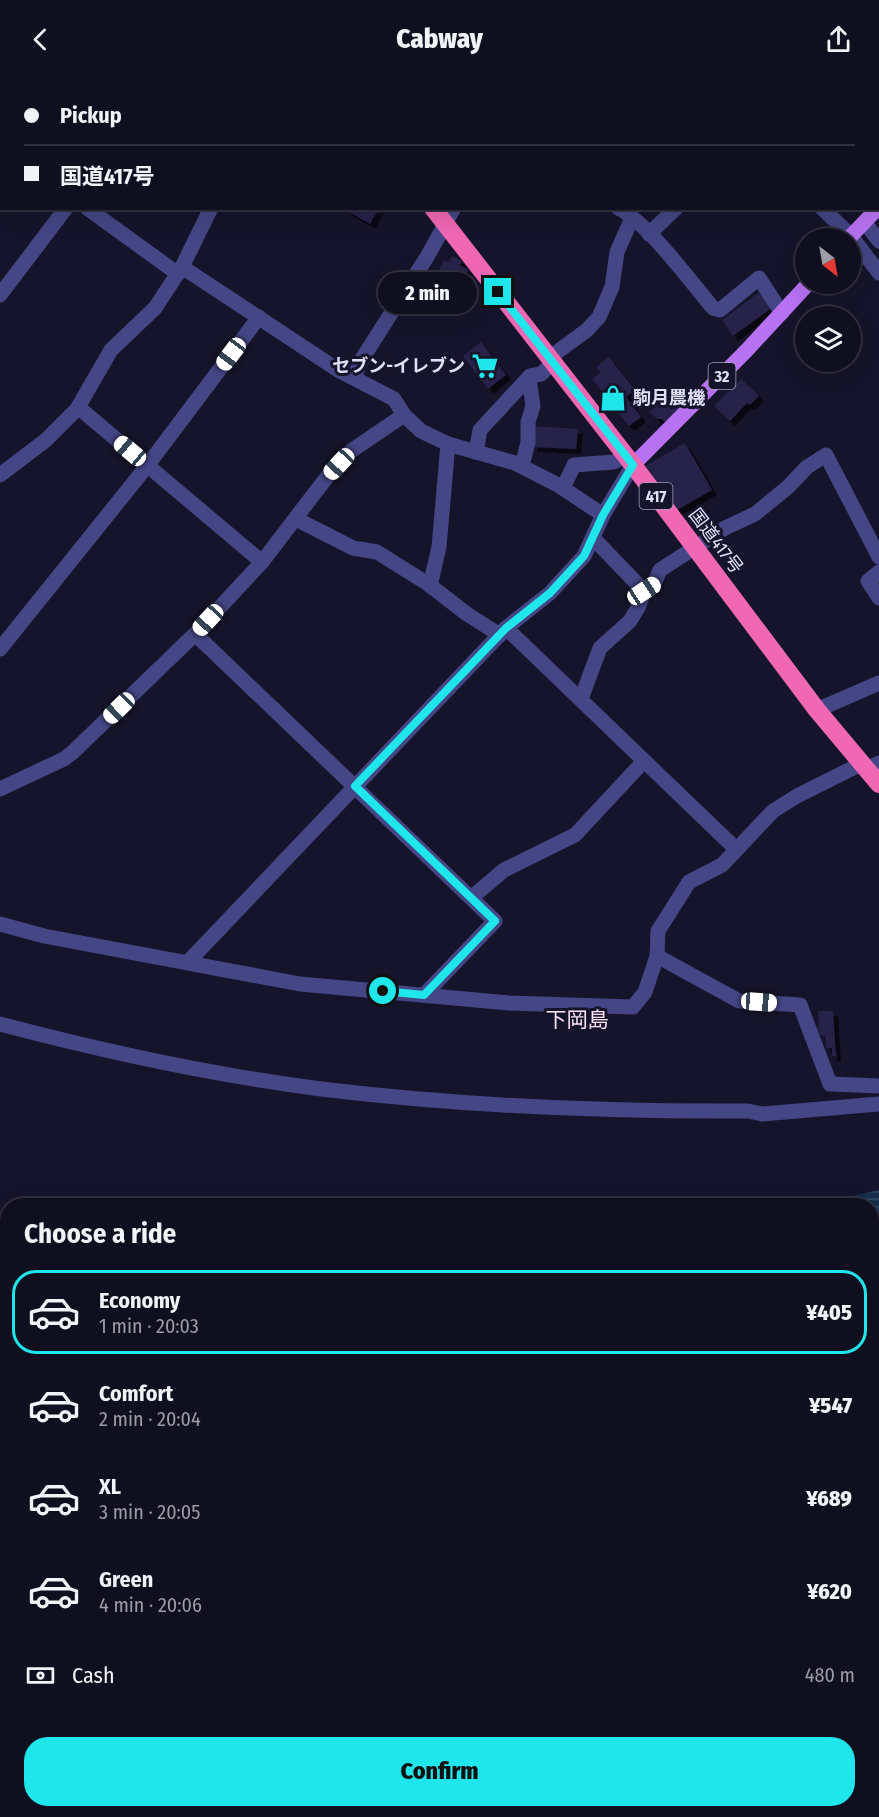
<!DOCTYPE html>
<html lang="en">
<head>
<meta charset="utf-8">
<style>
  body { margin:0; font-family:"Fira Sans Condensed","Noto Sans JP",sans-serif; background:#191829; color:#f1f3f6; height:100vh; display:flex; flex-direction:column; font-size:22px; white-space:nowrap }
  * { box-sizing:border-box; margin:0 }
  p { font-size:20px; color:#9c9ca5 }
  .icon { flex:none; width:33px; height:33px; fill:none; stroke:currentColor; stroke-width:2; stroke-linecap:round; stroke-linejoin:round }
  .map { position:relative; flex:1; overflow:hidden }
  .side { position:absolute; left:0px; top:1120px; width:879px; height:620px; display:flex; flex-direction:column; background:#100f20; border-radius:24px 24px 0 0; box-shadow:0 6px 24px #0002,0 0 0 2px #302f3e }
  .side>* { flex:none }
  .guide { position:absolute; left:0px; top:0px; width:879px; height:132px; box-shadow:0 6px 24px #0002,0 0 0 2px #302f3e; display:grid; align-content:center; height:132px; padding:0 24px; background:#100f20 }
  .needle { width:39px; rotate:149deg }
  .buttons { position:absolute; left:795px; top:150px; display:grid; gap:12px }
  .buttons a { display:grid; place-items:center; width:66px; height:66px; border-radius:50%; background:#100f20; box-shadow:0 6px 24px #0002,0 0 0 2px #302f3e; font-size:30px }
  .end { position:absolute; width:27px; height:27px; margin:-14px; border:8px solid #1fe6ea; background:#111; box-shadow:0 0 0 3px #111 }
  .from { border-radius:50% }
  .bubble { position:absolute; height:42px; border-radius:21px; background:#100f20; box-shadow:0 6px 24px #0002,0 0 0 2px #302f3e; font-size:20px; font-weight:800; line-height:42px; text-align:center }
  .car { position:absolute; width:18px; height:36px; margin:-18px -9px; border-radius:8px; box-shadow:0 0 4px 2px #0007; background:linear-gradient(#fff 24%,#345 0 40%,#fff 0 76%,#345 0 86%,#fff 0) }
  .guide b { display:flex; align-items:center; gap:21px; height:57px; font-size:22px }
  .guide b+b { border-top:2px solid #302f3e }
  .guide i { width:15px; height:15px; background:#f1f3f6 }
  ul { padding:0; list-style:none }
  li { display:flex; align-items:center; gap:18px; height:84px; margin:0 12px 9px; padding:0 12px; border:3px solid transparent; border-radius:24px }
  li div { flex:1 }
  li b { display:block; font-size:22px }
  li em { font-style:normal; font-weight:800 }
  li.selected { border-color:#1fe6ea }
  li>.icon { width:54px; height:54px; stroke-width:1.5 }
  h2 { padding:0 24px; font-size:27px; line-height:72px }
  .pay { display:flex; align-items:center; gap:15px; height:66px; padding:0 24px; font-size:22px }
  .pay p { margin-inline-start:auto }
  .button { display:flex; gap:12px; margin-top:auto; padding:12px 24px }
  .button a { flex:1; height:69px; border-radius:24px; background:#1fe6ea; color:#111; font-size:24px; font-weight:800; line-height:69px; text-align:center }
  header { display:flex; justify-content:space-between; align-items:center; height:78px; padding:0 24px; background:#100f20; font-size:27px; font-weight:800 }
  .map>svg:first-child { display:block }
  .water { fill:url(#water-rules) }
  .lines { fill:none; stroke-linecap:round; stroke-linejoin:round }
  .river { stroke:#152f4d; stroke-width:26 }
  .building { fill:#27224a; filter:url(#shadow) }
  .minor { stroke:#444685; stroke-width:15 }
  .major { stroke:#b772f1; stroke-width:15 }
  .highway { stroke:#f067b4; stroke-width:18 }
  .route { stroke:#1fe6ea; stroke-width:8 }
  .labels { text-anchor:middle; stroke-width:6; stroke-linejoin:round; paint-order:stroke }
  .shield { fill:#16142a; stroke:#a4a3bd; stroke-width:1.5 }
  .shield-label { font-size:16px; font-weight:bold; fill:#e1e0fc }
  .poi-label { font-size:18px; font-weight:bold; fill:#e1e0fc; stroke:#16142a; text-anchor:end }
  .street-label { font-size:18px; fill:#e1e0fc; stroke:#16142a }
  .quarter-label { font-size:21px; fill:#fce2f5; stroke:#16142a }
</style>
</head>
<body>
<header><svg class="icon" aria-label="back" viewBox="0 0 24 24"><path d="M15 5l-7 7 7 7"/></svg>Cabway<svg class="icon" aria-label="share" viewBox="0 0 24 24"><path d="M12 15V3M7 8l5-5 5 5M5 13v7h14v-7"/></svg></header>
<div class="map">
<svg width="879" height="1739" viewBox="0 0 879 1739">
  <defs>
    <pattern id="water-rules" width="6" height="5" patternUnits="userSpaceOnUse" patternTransform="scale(1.5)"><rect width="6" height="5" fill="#152f4d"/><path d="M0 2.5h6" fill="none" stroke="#374d68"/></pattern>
    <filter id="shadow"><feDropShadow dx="5" dy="5" stdDeviation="0" flood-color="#0009"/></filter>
  </defs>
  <rect width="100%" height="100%" fill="#16142a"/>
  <g class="water">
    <polygon points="879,1112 879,1346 872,1347 872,1128 809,1128"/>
    <polygon points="0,1142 8,1142 7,1361 0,1359"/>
  </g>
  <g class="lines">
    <g class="river">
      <polyline points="0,1497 8,1497"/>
      <polyline points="810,1732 818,1739"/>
    </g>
  </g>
  <g class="building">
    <polygon points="347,130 358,132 379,130 370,146 346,132"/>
    <polygon points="452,178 462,183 460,187 468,192 455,225 428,214 444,182 449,184"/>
    <polygon points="761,213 773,229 733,258 722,242"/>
    <polygon points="481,264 506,297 488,311 463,278"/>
    <polygon points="609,279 635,312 626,319 641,339 629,348 592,301 601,294 596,289"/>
    <polygon points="741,301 759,318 750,327 747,325 730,343 714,328"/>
    <polygon points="670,310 687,324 667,346 662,341 657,341 649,334"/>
    <polygon points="533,348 578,351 576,371 532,369"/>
    <polygon points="685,365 712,412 672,435 645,388"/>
    <polygon points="818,933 833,933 836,978 832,978 832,970 826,970 825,959 819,956"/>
  </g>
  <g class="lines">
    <g class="minor">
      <polyline points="196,0 198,2"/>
      <polyline points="237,0 237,2"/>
      <polyline points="690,0 691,2"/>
      <polyline points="173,2 174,0"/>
      <polyline points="528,2 529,0"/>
      <polyline points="87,130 178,196"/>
      <path d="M618,130c28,13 73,74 95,100l7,2 39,-32 23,35"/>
      <polyline points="822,130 851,158 879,195"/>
      <polyline points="865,145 879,163"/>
      <polyline points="649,156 676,130"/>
      <polyline points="182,189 338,292 394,321 404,337 421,353 448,366 515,385 558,407 603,437"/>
      <polyline points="0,217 66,130"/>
      <polyline points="549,280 587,252 599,239 612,209 617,174 632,140"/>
      <polyline points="354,299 362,281 427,179 454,130"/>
      <polyline points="78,329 262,484"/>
      <polyline points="476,374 480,352 530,298 541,296 553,285"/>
      <polyline points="522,388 528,364 528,344 533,328 529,300"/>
      <polyline points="0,397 46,362 77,331 111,272 155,230 182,189 211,130"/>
      <polyline points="563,410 574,387 614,384 625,378"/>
      <polyline points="296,441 353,470 377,474 428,506 467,536 500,557"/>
      <polyline points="592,461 597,464 644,513 654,506 660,492 725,450 755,436 788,409 807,389 826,377 879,479"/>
      <polyline points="879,494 868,503 879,520"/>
      <polyline points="430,508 439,469 448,366"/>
      <polyline points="506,550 736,771"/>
      <polyline points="195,556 495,843 424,917"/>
      <polyline points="0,571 147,388 259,239"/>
      <polyline points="581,621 600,570 630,543 639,528 644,513"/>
      <polyline points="817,632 879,605"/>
      <polyline points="867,691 879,685"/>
      <polyline points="0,711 64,681 73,674 195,556 262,484 327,399 351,373 404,337"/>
      <polyline points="471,820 504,792 575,757 644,683"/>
      <polyline points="0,846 44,858 300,906 509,925 633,929 645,914 657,878 658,853 689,804 722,787 773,733 797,718 861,686"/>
      <polyline points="657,878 739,923 800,927 830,1006 879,1008"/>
      <polyline points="188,884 506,550 550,515 584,478 603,437 633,387"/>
      <path d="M0,946c106,28 212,51 321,65 142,17 284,23 427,22l14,3 117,-10"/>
      <polyline points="0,1423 8,1424"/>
      <polyline points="872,1433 879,1433"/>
      <polyline points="872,1467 879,1464"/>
      <polyline points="872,1502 879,1508"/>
      <polyline points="0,1663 8,1663"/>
      <polyline points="543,1732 559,1739"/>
      <polyline points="755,1732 768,1739"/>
      <polyline points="306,1739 307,1732"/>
      <polyline points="618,1739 620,1732"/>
    </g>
    <g class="major">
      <polyline points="849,160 879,129"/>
      <polyline points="633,387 746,273 808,206"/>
    </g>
    <g class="highway">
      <polyline points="334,0 335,2"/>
      <polyline points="433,130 633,387 817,632 879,706"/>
    </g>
  </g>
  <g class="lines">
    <polyline class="route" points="383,913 424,917 495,843 355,708 506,550 550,515 584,478 603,437 633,387 498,214"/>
  </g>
  <defs>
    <g id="supermarket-bare" transform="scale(2.07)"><path d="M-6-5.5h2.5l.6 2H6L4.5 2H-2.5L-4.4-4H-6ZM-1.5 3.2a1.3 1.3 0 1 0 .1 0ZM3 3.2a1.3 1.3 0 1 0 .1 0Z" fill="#1fe6ea" stroke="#16142a" stroke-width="2.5" paint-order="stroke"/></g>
    <g id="shop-bare" transform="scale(2.07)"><path d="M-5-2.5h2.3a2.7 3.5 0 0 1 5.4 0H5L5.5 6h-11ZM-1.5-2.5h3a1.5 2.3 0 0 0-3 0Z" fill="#1fe6ea" stroke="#16142a" stroke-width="2.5" paint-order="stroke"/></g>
  </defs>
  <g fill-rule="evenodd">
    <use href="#supermarket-bare" x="485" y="288"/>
    <use href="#shop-bare" x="613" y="320"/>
  </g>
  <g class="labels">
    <g class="shield">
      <rect x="708.5" y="285" width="27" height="26" rx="4.5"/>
      <rect x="639.5" y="405" width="33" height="26" rx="4.5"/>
    </g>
    <g class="shield-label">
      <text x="722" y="304">32</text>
      <text x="656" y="424">417</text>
    </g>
    <g class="poi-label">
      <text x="465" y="294">セブン-イレブン</text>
      <text x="633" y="326" text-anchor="start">駒月農機</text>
    </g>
    <g class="street-label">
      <text transform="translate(716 463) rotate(53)" y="6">国道417号</text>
    </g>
    <g class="quarter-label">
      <text x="577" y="949">下岡島</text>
    </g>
  </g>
</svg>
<div class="buttons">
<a><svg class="needle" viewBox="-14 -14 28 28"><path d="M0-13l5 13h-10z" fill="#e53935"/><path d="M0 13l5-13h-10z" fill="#9c9ca5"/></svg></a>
<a><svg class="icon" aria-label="layers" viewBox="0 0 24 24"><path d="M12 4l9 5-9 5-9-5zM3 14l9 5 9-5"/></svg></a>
</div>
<i class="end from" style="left:383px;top:913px"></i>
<i class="end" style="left:498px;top:214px"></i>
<div class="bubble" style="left:378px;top:194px;width:99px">2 min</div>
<i class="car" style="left:231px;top:276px;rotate:217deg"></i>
<i class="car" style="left:130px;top:373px;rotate:310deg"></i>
<i class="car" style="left:339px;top:386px;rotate:223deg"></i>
<i class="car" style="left:644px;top:513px;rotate:57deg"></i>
<i class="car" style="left:208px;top:542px;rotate:223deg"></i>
<i class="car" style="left:119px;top:630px;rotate:226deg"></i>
<i class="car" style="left:759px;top:924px;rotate:94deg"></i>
<div class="guide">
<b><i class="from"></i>Pickup</b>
<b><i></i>国道417号</b>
</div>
<section class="side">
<h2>Choose a ride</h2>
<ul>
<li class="selected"><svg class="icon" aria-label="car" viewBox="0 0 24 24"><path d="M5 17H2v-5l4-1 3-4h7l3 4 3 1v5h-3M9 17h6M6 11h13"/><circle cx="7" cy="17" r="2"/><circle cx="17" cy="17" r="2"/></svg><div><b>Economy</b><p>1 min · 20:03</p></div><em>¥405</em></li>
<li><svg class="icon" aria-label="car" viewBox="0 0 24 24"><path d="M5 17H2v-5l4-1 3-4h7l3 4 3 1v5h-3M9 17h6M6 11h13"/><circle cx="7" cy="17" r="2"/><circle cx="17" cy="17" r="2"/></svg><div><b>Comfort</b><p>2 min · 20:04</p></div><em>¥547</em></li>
<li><svg class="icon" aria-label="car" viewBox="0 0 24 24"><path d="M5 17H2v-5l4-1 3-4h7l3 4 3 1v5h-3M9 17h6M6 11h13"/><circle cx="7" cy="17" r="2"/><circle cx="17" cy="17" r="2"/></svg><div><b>XL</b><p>3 min · 20:05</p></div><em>¥689</em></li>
<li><svg class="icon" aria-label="car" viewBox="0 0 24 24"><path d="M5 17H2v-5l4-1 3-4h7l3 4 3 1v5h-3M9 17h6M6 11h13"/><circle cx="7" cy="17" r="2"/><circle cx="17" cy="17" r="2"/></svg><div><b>Green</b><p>4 min · 20:06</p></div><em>¥620</em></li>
</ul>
<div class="pay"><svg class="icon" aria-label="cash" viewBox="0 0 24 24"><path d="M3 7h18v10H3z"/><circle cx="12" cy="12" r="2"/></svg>Cash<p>480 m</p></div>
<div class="button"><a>Confirm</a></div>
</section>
</div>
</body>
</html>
